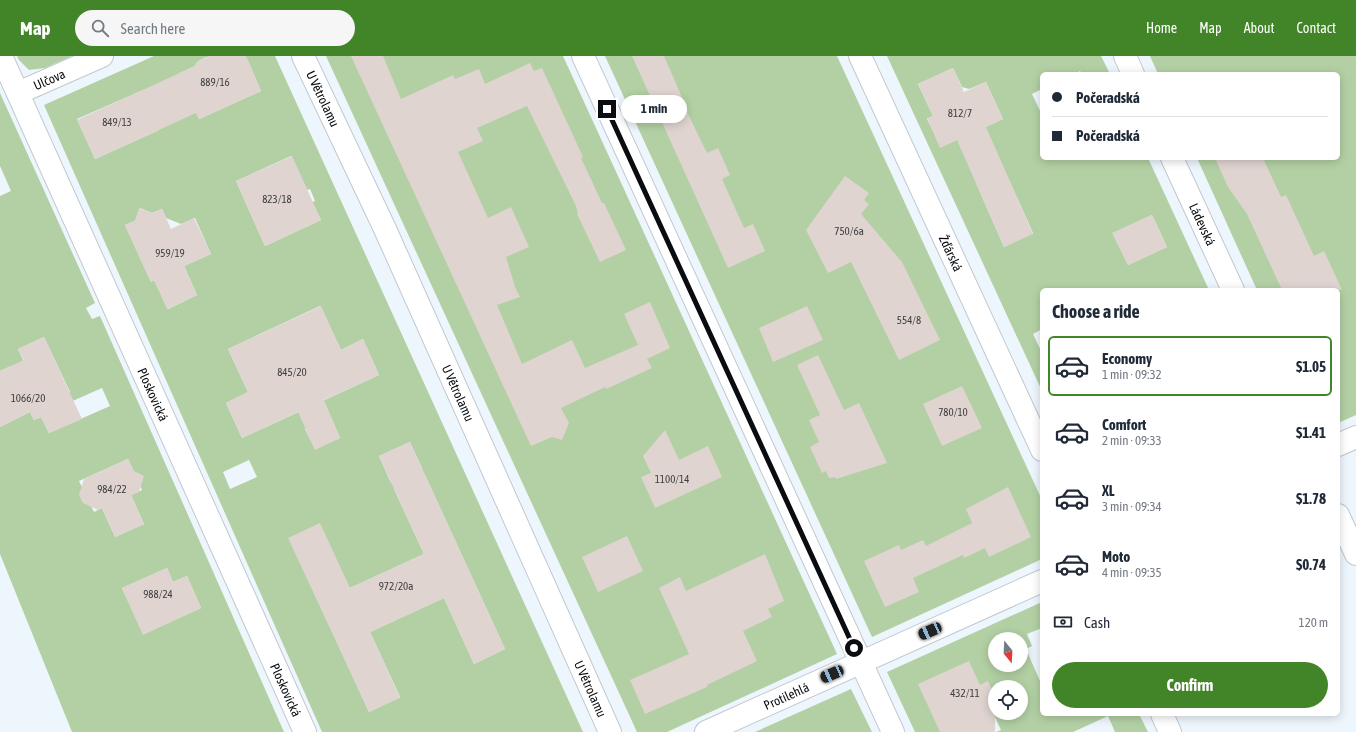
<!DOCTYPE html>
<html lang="en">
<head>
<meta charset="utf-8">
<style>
  body { margin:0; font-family:"Asap Condensed",sans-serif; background:#f6f6f7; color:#1f2937; height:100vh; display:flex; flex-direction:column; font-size:15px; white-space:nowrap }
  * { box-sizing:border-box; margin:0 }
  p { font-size:13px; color:#747a83 }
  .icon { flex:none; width:22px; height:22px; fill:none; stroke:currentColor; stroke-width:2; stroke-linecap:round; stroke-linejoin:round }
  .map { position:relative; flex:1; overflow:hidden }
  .panel { position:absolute; left:1040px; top:232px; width:300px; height:428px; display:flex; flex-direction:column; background:#fff; border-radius:6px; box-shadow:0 2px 10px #0003 }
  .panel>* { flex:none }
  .hud { position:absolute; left:1040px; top:16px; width:300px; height:88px; border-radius:6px; box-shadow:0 2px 10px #0003; display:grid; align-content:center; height:88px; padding:0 12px; background:#fff }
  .needle { width:26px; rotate:162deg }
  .buttons { position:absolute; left:988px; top:576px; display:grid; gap:8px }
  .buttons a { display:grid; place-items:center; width:40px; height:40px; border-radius:50%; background:#fff; box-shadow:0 2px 10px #0003; font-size:20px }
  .end { position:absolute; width:18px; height:18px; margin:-9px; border:5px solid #0a0c0f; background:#fff; box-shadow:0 0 0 2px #fff }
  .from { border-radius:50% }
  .bubble { position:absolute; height:28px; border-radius:14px; background:#fff; box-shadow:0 2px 10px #0003; font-size:13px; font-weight:700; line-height:28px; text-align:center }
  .car { position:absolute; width:12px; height:24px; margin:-12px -6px; border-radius:5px; box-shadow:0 0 3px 1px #0007; background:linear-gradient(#222 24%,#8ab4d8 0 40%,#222 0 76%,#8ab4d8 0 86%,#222 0) }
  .hud b { display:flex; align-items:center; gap:14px; height:38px; font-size:15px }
  .hud b+b { border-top:1px solid #e0e1e3 }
  .hud i { width:10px; height:10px; background:#1f2937 }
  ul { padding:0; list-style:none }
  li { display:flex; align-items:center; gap:12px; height:60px; margin:0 8px 6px; padding:0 4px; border:2px solid transparent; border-radius:6px }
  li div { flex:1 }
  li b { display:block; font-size:15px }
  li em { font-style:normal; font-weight:700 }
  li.on { border-color:#428528 }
  li>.icon { width:36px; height:36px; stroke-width:1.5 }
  h2 { padding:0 12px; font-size:18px; line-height:48px }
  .pay { display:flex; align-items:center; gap:10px; height:44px; padding:0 12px; font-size:15px }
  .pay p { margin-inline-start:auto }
  .cta { display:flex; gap:8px; margin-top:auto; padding:8px 12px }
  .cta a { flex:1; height:46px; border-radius:24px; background:#428528; color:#fff; font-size:16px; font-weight:700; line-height:46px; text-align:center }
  header { display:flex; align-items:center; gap:24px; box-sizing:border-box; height:56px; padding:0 20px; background:#428528; color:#fff }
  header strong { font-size:19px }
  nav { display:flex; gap:22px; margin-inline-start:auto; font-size:14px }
  .search { width:280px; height:36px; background:#f6f6f7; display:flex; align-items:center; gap:10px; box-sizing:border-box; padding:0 14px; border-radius:22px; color:#747a83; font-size:15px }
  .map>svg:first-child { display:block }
  .green { fill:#b3d0a4; fill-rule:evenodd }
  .building { fill:#dfd4d0 }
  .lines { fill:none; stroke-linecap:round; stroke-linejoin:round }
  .minor-casing { stroke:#c1c8d0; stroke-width:24 }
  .minor { stroke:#fff; stroke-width:22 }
  .route { stroke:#0a0c0f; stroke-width:5 }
  .labels { text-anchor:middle; stroke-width:3; stroke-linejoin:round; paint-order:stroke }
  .number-label { font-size:11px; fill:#3f3e3f }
  .street-label { font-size:13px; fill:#0a0c0f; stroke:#fff }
</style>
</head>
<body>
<header>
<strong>Map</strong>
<div class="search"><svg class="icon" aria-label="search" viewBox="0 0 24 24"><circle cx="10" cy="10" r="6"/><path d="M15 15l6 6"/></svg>Search here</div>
<nav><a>Home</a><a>Map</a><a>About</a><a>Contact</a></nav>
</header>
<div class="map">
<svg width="1356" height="676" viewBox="0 0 1356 676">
  <rect width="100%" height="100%" fill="#eef6fd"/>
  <g class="green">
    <polygon points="17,0 72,0 45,12 29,14 19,4"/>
    <path d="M154,0h60l-4,3 -4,-2 -9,5 -2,4 -17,8 21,45 62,-28 -13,-30 -8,-5h35l308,676h-261l-278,-627zM141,35l18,39 -64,29 -18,-40zM291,100l16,34 3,-1 5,12 -3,1 9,18 -56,26 -29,-65zM140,152l12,5 10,-4 4,9 15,6 14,-6 16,36 -27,12 13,29 -29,14 -14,-29 -3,2 -26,-57 10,-4zM320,250l21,44 22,-11 16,36 -137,63 -16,-35 22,-11 -20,-43zM331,361l9,21 -25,11 -10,-20zM410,386l12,26 -31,15 -12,-27zM249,404l8,17 -27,12 -7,-17zM425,419l80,174 -31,15 -30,-66 -74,34 30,65 -31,15 -80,-174 61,50 74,-34 -30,-65z"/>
    <polygon points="326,0 563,0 837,598 667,676 637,676"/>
    <polygon points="605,0 837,0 1042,444 1042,503 872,581"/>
    <path d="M887,0h214l9,18h-28l-2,-3 -6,3h-32v15l-10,5 10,21v43h106l61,132h-167v39l-9,5 9,19v38zM953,12l9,19 7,2 17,-7 17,37 -62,28 -14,-28 6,-3 -15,-32zM1005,115l28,62 -29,14 -28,-64zM1152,159l15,32 -39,18 -15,-32z"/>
    <polygon points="1150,0 1356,0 1356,359 1338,367 1338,234 1257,234 1197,102 1338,102 1338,18 1158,18"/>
    <path d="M0,37l95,210 -9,5 6,11 8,-3 184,416h-212l-72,-178v-127l30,-15 4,8 7,-3 8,16 61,-27 -8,-18 -68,30 -3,-8 39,-18 -26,-55 -26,12 10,21 -17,-4 -11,5v-175l11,-5 -11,-25zM128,403l14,31 -11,5 13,29 -29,13 -13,-29 -8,4 -15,-31zM167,512l6,14 14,-6 14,32 -58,26 -21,-46z"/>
    <path d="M1042,546v26l-15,6 5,12 -6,3 14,32h2v33h97l9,18h-33l-7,-16 -35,16h-77l5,-2 -13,-28 7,11h26v-26h-26v10l-7,-15 -8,3 -40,47h-25l-28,-60zM995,583h26v26h-26z"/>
    <polygon points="851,633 872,676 755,676"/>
  </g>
  <g class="building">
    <polygon points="209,0 246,0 261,35 199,63 196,57 95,103 77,64 195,10 197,6"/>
    <polygon points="351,0 383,0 401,43 453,19 455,23 479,13 485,28 530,7 534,15 542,12 583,101 581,102 602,147 604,147 626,194 600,206 577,158 578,158 576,150 527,50 477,72 483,85 458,96 488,162 511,151 529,191 506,201 515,231 520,241 497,249 522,308 572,284 585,312 638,289 624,258 650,246 670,292 647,303 652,312 606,333 605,331 561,352 569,367 562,384 552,381 531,390"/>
    <polygon points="632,0 664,0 688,55 687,56 707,97 718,92 730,119 722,123 744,172 753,168 765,195 728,212"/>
    <polygon points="953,12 964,36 986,26 1003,63 986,71 1033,178 1004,191 957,84 940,92 927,62 933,60 918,28"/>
    <polygon points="292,100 321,164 265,190 236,125"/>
    <polygon points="1215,102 1263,102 1281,141 1286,139 1314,200 1324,195 1342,234 1282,234 1247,158 1228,131"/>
    <polygon points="845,120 869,137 864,144 869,148 861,158 902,206 940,284 899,304 851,206 828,217 806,174"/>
    <polygon points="139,152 152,157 162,153 171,173 194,162 211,198 184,210 197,239 167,253 154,224 151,226 125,169 135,165"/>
    <polygon points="1152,159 1167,191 1128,209 1112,177"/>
    <polygon points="321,250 341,294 363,283 379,319 324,344 340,382 315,394 298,356 242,382 226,347 248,336 228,293"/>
    <polygon points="807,250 823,284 773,306 759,272"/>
    <polygon points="44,281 82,363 49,377 41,361 34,364 30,356 0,371 0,315 24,304 18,293"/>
    <polygon points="818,299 844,354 859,347 887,407 836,423 835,421 829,422 826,415 822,417 810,391 819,386 809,364 820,359 797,309"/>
    <polygon points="962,330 982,372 942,390 923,348"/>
    <polygon points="665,374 679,404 708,390 722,421 655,452 641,421 651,417 643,400"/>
    <polygon points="410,386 505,593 474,608 444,542 370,576 400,642 369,656 288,482 320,467 350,532 424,498 379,400"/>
    <polygon points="128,403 134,415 144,420 139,436 131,439 144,468 115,481 102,452 98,454 83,447 79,439 84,423"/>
    <polygon points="1008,431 1031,481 989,501 985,492 964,502 963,499 913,522 919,536 885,551 864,505 899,489 901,494 923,484 926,490 972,467 966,453"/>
    <polygon points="627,480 643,515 598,536 582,501"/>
    <polygon points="765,498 784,545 768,553 772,561 743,575 757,605 707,629 707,631 645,658 630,624 689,598 659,532 680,521 686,535"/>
    <polygon points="167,512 173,526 187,520 201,552 143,579 122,532"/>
    <polygon points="969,605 980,629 988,625 995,641 995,676 940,676 918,628"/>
  </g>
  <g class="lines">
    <g class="minor-casing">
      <g id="minor">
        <path id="s1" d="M1,0l304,676"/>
        <path id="s2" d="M303,0l82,173 225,503"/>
        <polyline points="583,0 893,676"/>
        <path id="s3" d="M860,0l182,394"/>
        <polyline points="1125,0 1133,18"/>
        <path id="s4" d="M18,37l84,-37"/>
        <path id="s5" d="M1172,102l61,132"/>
        <polyline points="1338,389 1356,381"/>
        <polyline points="1338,459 1356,498"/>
        <polyline points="1162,658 1170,676"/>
        <path id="s6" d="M706,676l336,-151"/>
      </g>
    </g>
    <use href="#minor" class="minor"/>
  </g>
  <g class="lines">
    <polyline class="route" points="607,53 854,592"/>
  </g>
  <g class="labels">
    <g class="number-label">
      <text x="215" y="30">889/16</text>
      <text x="960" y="61">812/7</text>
      <text x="117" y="70">849/13</text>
      <text x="277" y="147">823/18</text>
      <text x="849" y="179">750/6a</text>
      <text x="170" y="201">959/19</text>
      <text x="909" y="268">554/8</text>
      <text x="292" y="320">845/20</text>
      <text x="28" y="346">1066/20</text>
      <text x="953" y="360">780/10</text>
      <text x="672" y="427">1100/14</text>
      <text x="112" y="437">984/22</text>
      <text x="396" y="534">972/20a</text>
      <text x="158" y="542">988/24</text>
      <text x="965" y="641">432/11</text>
    </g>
    <g class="street-label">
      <text dy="5" stroke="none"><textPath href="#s4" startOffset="34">Ulčova</textPath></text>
      <text dy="5" stroke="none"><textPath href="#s2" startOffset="47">U Větrolamu</textPath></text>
      <text dy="5" stroke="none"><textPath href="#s5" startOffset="73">Ládevská</textPath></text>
      <text dy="5" stroke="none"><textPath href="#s3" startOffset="217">Žďárská</textPath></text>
      <text dy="5" stroke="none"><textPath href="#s2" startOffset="371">U Větrolamu</textPath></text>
      <text dy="5" stroke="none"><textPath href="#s1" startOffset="371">Ploskovická</textPath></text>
      <text dy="5" stroke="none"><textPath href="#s1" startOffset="695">Ploskovická</textPath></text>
      <text dy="5" stroke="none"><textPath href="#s2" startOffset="695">U Větrolamu</textPath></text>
      <text dy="5" stroke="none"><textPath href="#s6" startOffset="88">Protilehlá</textPath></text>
    </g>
  </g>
</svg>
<div class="buttons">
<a><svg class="needle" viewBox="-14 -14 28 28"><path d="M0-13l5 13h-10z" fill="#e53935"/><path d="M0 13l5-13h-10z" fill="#747a83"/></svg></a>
<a><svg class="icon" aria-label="locate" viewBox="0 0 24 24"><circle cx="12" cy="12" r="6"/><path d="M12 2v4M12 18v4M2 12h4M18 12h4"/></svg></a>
</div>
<i class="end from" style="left:854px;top:592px"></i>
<i class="end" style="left:607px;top:53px"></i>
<div class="bubble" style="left:621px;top:39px;width:66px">1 min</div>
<i class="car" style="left:930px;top:575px;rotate:246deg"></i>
<i class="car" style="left:832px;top:618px;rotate:246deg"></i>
<div class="hud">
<b><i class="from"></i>Počeradská</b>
<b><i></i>Počeradská</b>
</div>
<section class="panel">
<h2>Choose a ride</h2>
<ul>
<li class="on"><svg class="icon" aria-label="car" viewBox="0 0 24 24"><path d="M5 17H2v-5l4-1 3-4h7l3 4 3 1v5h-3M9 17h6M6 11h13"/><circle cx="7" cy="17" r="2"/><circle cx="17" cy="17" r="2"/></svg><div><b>Economy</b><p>1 min · 09:32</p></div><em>$1.05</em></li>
<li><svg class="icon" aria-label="car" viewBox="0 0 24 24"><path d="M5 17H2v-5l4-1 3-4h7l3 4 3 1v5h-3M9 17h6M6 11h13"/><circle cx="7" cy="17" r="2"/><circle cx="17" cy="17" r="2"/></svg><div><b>Comfort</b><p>2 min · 09:33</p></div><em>$1.41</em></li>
<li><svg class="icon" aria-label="car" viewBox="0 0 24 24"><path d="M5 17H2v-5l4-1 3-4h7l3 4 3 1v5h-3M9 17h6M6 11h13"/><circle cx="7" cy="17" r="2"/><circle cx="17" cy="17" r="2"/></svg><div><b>XL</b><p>3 min · 09:34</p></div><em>$1.78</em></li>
<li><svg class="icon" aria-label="car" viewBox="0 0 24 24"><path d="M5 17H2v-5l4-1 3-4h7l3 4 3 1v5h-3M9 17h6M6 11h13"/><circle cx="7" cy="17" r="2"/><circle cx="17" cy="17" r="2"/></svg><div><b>Moto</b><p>4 min · 09:35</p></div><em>$0.74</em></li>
</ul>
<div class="pay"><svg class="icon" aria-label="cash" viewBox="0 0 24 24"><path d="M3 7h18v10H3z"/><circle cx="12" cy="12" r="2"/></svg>Cash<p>120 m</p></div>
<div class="cta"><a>Confirm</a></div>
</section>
</div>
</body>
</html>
